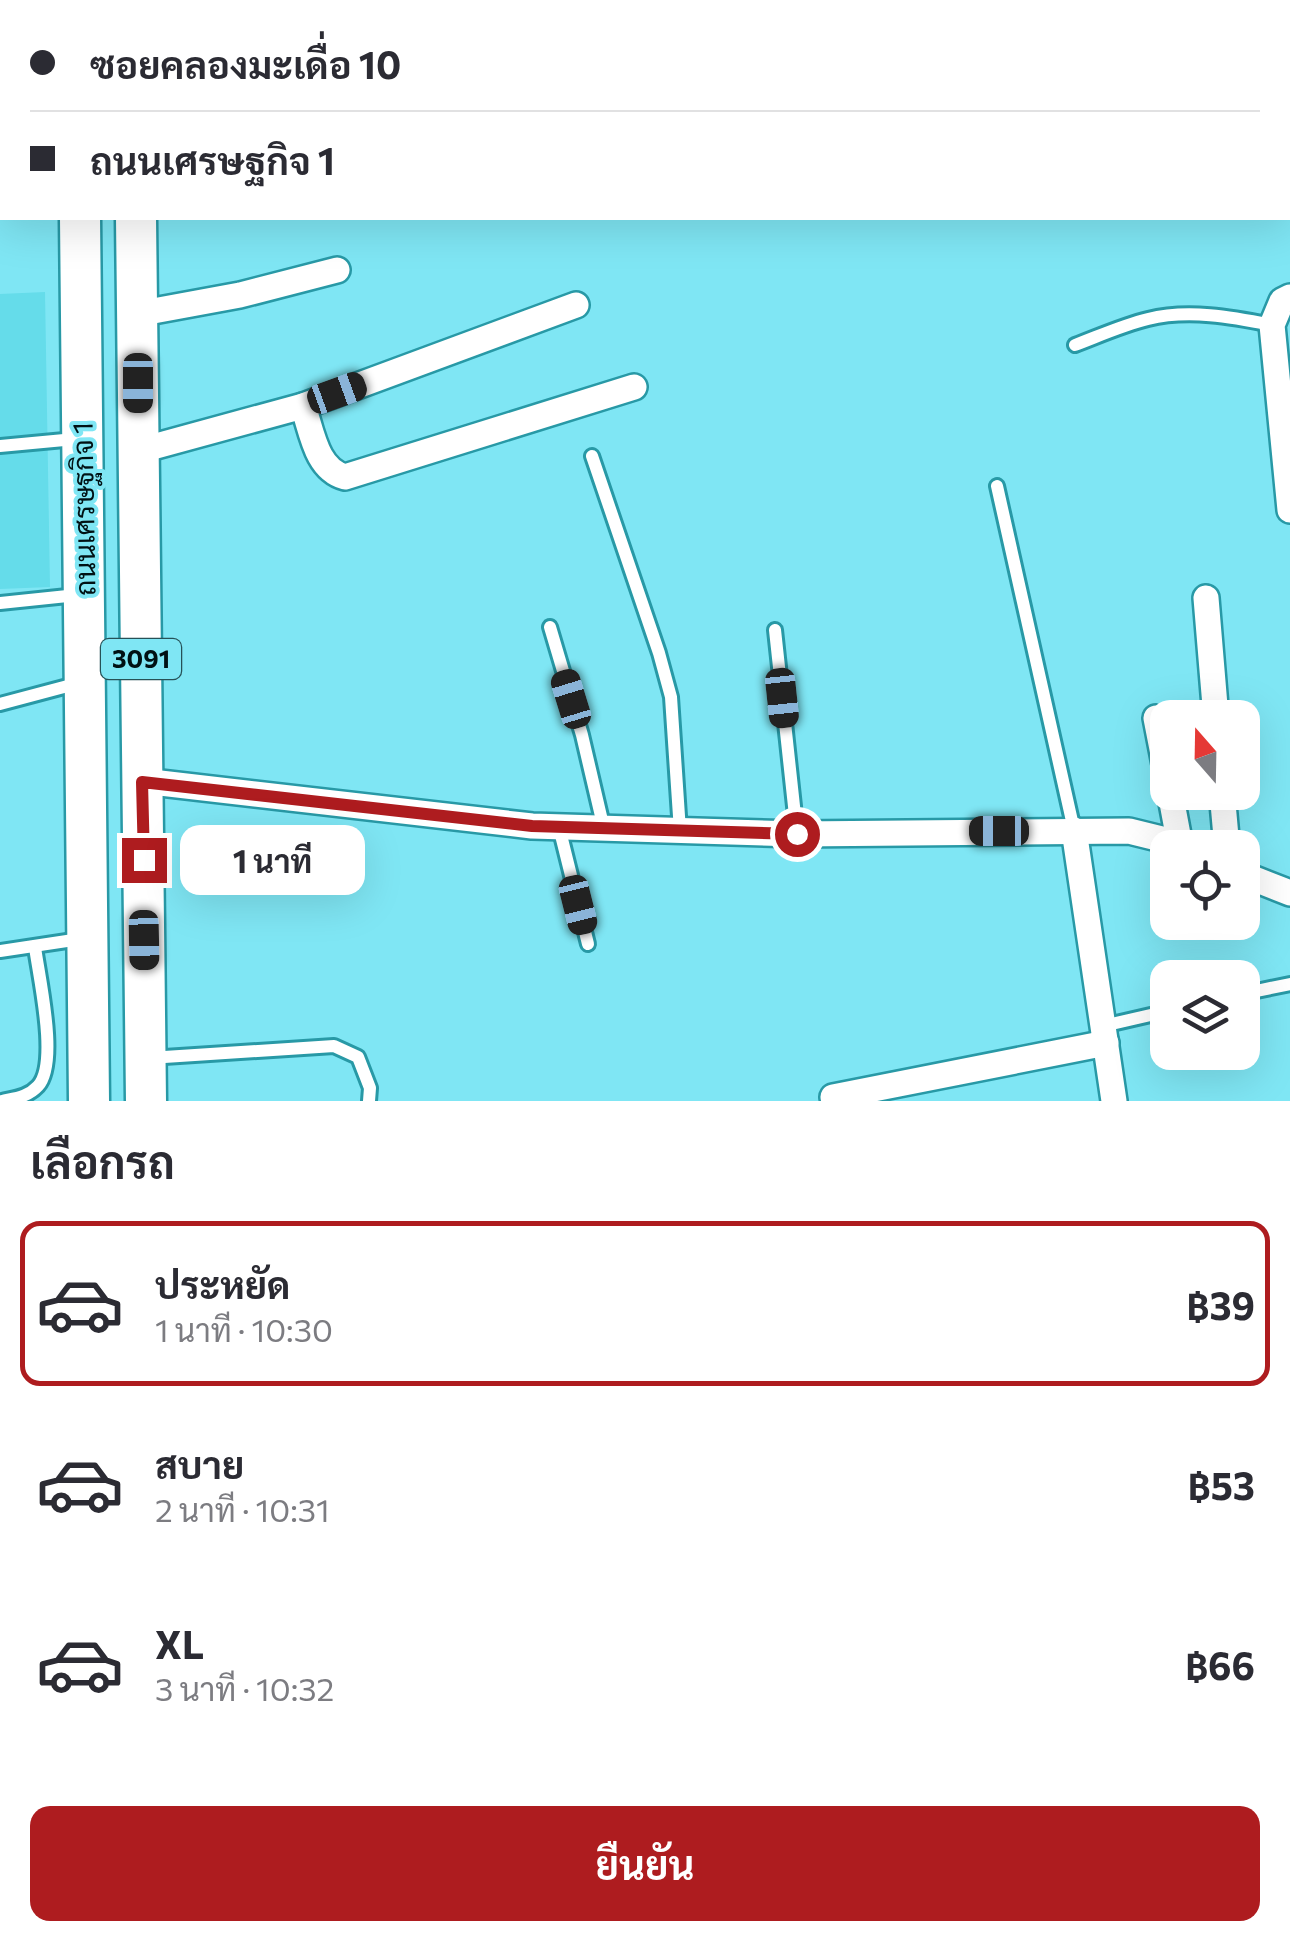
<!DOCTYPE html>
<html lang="th">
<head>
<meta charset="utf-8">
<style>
  body { margin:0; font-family:Commissioner,Sarabun,sans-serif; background:#f2f2f3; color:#2b2b33; height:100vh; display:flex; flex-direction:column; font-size:38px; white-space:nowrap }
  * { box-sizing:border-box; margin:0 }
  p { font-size:32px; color:#7c7c81 }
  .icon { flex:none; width:55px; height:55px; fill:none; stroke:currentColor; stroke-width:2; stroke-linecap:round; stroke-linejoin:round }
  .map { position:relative; height:1101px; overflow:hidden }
  .panel { display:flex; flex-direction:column; background:#fff; flex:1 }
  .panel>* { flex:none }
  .top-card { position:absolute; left:0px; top:0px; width:1290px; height:220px; box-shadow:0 10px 40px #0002; display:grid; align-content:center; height:220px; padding:0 30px; background:#fff }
  .needle { width:65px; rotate:340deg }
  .fabs { position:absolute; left:1150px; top:700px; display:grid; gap:20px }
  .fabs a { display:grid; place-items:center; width:110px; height:110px; border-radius:20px; background:#fff; box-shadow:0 10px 40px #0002; font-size:50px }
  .end { position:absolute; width:45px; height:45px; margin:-22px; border:12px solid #ae1c1f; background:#fff; box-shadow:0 0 0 5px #fff }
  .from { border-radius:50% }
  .bubble { position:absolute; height:70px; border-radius:20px; background:#fff; box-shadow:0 10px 40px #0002; font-size:32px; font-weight:700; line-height:70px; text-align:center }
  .car { position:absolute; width:30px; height:60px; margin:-30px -15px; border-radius:12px; box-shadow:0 0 8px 2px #0007; background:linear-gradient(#222 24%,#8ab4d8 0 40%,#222 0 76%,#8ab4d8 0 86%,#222 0) }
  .top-card b { display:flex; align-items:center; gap:35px; height:95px; font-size:38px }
  .top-card b+b { border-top:2px solid #e1e1e2 }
  .top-card i { width:25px; height:25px; background:#2b2b33 }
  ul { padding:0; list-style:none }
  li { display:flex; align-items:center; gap:30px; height:165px; margin:0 20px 15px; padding:0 10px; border:5px solid transparent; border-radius:20px }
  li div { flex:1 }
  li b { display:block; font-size:38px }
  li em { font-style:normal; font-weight:700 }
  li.selected { border-color:#ae1c1f }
  li>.icon { width:90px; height:90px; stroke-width:1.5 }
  h2 { padding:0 30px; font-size:45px; line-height:120px }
  .action { display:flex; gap:20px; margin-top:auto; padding:20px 30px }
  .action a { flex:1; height:115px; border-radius:20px; background:#ae1c1f; color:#fff; font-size:40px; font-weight:700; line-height:115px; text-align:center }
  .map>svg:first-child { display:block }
  .built { fill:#65dcea }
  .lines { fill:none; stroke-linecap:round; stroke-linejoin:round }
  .service-casing { stroke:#2899a6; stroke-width:18 }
  .minor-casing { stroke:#2899a6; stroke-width:30 }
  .primary-casing { stroke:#2899a6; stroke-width:45 }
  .service { stroke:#fff; stroke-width:12 }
  .minor { stroke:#fff; stroke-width:25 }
  .primary { stroke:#fff; stroke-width:40 }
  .route { stroke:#ae1c1f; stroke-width:12 }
  .labels { text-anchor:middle; stroke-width:8; stroke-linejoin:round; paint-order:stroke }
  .shield { fill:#7fe6f4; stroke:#265157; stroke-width:2.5 }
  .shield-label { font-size:25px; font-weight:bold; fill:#001114 }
  .street-label { font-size:28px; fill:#001114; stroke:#7fe6f4 }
</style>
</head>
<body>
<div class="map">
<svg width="1290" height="1101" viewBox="0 0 1290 1101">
  <rect width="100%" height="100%" fill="#7fe6f4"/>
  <polygon class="built" points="45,292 50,587 0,589 0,294"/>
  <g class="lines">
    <g class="service-casing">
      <g id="service">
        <polyline points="0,62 2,62"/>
        <path d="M1075,345c24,-9 48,-20 73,-26 40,-10 84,-2 124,6"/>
        <polyline points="0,446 75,439"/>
        <polyline points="592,456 659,653 671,697 680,831"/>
        <polyline points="997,486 1074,830"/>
        <polyline points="0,603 77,595"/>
        <polyline points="550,627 582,735 604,829"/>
        <polyline points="775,630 797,834"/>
        <polyline points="0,704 79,683"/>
        <polyline points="559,827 588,944"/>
        <polyline points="0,951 80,939"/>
        <polyline points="1242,994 1290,984"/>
        <polyline points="1103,1026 1168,1011"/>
        <polyline points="149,1058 334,1046 358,1057 370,1088 369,1101"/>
        <path d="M2,1101c13,-3 26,-4 36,-15 21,-23 1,-108 -3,-139"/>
      </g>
    </g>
    <g class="minor-casing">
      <g id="minor">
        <polyline points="1290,297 1282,301 1272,325 1290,510"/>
        <polyline points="137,314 240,295 337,270"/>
        <path d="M303,406c9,26 13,63 42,71l289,-90"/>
        <polyline points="138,451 303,406 576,305"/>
        <polyline points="1206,598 1216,718"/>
        <polyline points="1156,718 1168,780"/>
        <polyline points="143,781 532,826 797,834 1129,831 1198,848"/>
        <polyline points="1170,792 1179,840"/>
        <polyline points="1222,792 1227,848"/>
        <polyline points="1074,830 1114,1101"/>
        <polyline points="1242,874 1290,893"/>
        <polyline points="833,1097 1106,1043"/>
      </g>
    </g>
    <g class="primary-casing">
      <g id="primary">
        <polyline points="77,0 77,2"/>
        <polyline points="137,2 137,0"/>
        <polyline points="80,218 89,1101"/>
        <polyline points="136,218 146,1101"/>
      </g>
    </g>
    <use href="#service" class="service"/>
    <use href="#minor" class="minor"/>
    <use href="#primary" class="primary"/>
  </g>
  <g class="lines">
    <polyline class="route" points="144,860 142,782 532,826 797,834"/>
  </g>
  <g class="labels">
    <rect class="shield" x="101" y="639" width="80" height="40" rx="8"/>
    <g class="shield-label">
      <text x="141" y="668">3091</text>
    </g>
    <g class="street-label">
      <text transform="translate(84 509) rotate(-91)" y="10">ถนนเศรษฐกิจ 1</text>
    </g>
  </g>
</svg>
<div class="fabs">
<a><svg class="needle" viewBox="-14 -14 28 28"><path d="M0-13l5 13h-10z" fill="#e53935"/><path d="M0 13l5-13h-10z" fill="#7c7c81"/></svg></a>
<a><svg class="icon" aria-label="locate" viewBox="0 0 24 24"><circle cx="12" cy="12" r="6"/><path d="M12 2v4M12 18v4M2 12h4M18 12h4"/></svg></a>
<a><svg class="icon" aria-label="layers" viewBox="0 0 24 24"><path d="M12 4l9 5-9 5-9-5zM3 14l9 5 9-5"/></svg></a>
</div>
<i class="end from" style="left:797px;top:834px"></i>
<i class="end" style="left:144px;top:860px"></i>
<div class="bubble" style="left:180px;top:825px;width:185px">1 นาที</div>
<i class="car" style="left:138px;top:383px;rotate:180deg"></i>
<i class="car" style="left:337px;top:393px;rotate:70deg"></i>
<i class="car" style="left:782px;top:698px;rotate:174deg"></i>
<i class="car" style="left:571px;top:699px;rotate:343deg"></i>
<i class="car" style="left:999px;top:831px;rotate:270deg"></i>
<i class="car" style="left:578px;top:905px;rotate:166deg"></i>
<i class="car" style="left:144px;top:940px;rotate:179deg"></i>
<div class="top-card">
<b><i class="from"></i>ซอยคลองมะเดื่อ 10</b>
<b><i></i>ถนนเศรษฐกิจ 1</b>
</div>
</div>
<section class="panel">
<h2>เลือกรถ</h2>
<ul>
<li class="selected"><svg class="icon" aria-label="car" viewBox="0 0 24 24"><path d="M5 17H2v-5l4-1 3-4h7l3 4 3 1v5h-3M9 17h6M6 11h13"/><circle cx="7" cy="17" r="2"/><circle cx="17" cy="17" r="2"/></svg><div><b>ประหยัด</b><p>1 นาที · 10:30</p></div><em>฿39</em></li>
<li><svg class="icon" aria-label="car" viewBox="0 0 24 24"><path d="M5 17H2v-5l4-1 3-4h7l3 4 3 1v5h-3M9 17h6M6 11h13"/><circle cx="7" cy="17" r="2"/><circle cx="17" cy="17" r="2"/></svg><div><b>สบาย</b><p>2 นาที · 10:31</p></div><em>฿53</em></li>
<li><svg class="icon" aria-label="car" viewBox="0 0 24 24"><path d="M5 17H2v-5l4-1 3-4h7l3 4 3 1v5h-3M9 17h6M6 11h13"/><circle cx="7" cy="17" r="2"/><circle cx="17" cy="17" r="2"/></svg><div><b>XL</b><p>3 นาที · 10:32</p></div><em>฿66</em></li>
</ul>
<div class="action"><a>ยืนยัน</a></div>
</section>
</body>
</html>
